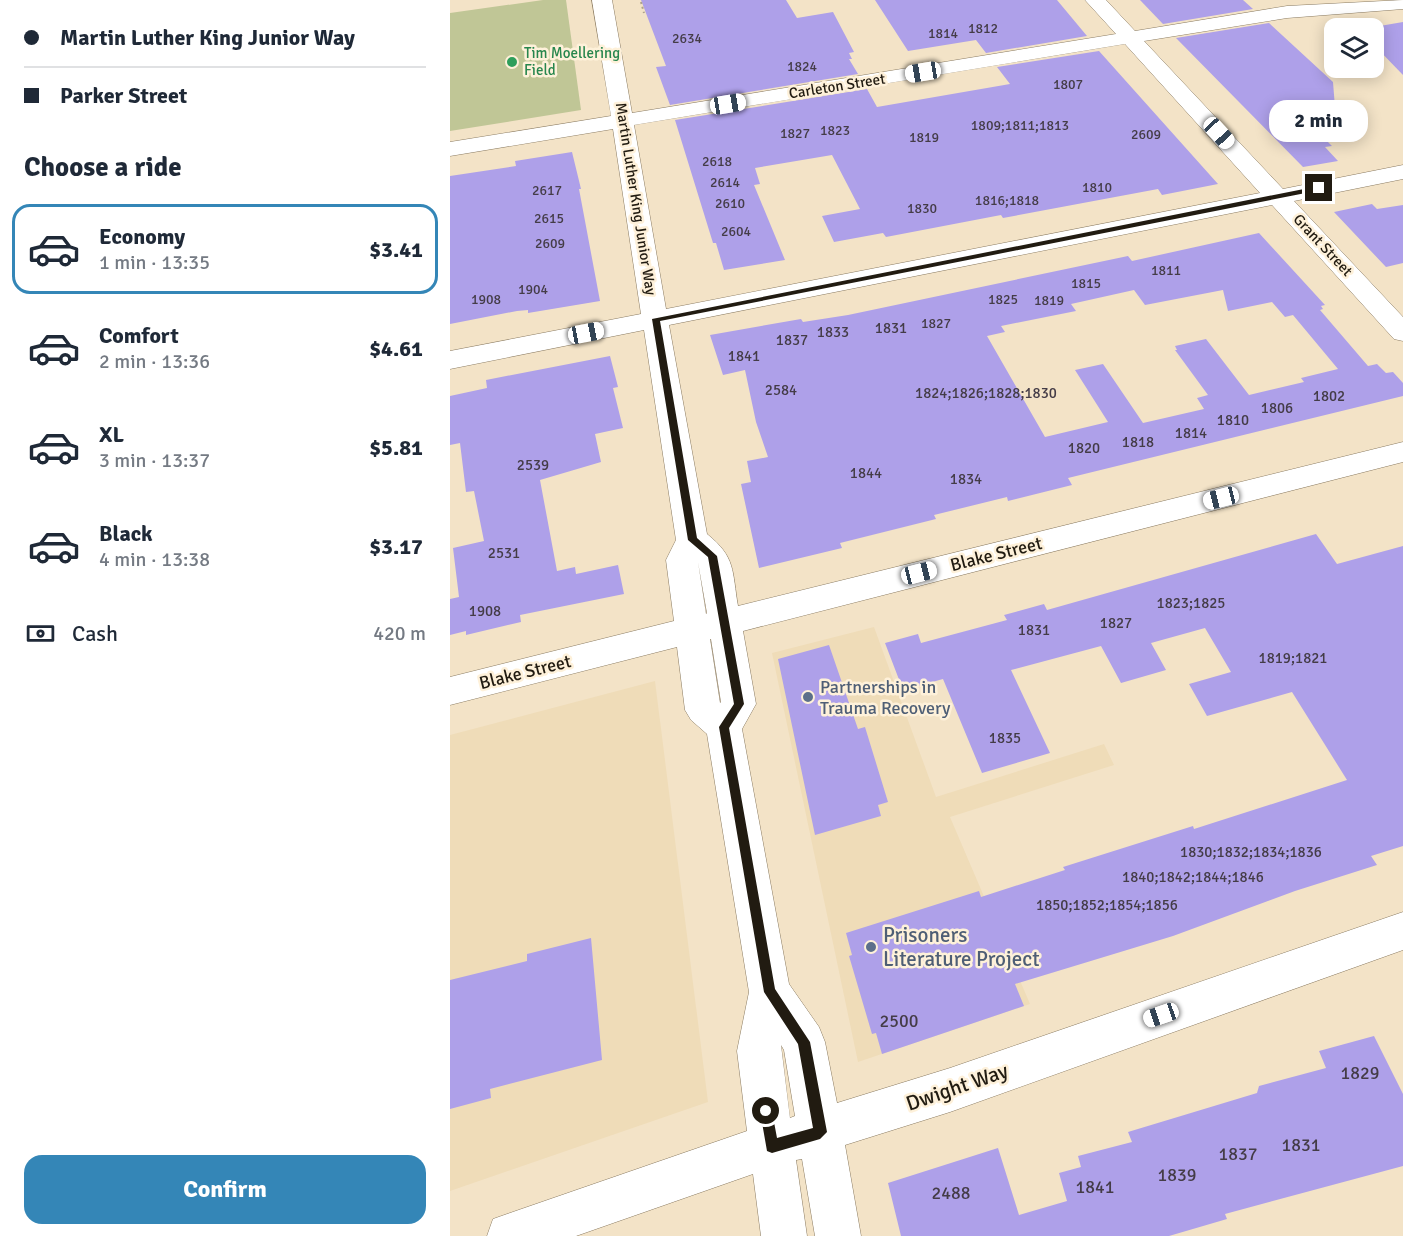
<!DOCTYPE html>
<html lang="en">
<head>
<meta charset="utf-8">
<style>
  body { margin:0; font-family:Signika,sans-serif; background:#f6f6f7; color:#1f2937; height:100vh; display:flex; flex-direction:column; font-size:22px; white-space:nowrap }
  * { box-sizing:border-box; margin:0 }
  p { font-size:20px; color:#747a83 }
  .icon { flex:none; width:33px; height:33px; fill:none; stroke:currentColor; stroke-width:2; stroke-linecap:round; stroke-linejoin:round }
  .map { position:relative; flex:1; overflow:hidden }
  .drawer { display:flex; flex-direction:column; background:#fff; width:450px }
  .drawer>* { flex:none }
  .guide { display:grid; align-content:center; height:132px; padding:0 24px; background:#fff }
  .tools { position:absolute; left:874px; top:18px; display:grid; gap:12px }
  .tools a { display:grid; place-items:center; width:60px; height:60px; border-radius:12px; background:#fff; box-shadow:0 3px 15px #0003; font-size:30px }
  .end { position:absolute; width:27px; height:27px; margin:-14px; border:8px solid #211b11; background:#fff; box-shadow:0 0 0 3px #fff }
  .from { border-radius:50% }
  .bubble { position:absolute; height:42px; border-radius:18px; background:#fff; box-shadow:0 3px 15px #0003; font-size:20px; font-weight:700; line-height:42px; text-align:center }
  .car { position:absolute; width:18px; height:36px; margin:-18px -9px; border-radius:8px; box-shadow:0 0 4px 2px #0007; background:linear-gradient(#fff 24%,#345 0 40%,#fff 0 76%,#345 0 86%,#fff 0) }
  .guide b { display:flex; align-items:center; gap:21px; height:57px; font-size:22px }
  .guide b+b { border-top:2px solid #e0e1e3 }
  .guide i { width:15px; height:15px; background:#1f2937 }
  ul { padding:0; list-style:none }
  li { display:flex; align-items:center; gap:18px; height:90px; margin:0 12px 9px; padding:0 12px; border:3px solid transparent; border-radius:18px }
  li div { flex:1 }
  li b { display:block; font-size:22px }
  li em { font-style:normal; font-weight:700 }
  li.current { border-color:#3486b7 }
  li>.icon { width:54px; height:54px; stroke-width:1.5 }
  h2 { padding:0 24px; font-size:27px; line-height:72px }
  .pay { display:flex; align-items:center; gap:15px; height:66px; padding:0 24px; font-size:22px }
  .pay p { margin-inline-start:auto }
  .cta { display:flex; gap:12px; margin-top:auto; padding:12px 24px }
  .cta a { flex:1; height:69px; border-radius:18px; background:#3486b7; color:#fff; font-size:24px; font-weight:700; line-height:69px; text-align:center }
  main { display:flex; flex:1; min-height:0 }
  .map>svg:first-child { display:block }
  .built { fill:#efdcb8 }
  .green { fill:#c0c696 }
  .building { fill:#aea0e9; fill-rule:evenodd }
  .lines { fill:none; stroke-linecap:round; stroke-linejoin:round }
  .minor-casing { stroke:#8a7b62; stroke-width:1 }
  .path { stroke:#aea28c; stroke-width:2; stroke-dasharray:2 3; stroke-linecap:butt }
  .minor { fill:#fff; fill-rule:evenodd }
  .route { fill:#211b11 }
  .leisure-dot { fill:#2e9e5b; stroke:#fef1da; stroke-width:2 }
  .service-dot { fill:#5c6f8a; stroke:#fef1da; stroke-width:2 }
  .labels { text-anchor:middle; stroke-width:5; stroke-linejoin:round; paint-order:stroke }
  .far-number-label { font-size:14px; fill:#443c47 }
  .far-leisure-label { font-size:15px; fill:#27864d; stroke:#fef1da; text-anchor:start }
  .far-street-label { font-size:15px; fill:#211b11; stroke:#fef1da }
  .number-label { font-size:15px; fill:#443c47 }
  .street-label { font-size:18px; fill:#211b11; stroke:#fef1da }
  .service-label { font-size:18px; fill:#4e5e75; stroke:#fef1da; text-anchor:start }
  .near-number-label { font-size:18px; fill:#443c47 }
  .near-service-label { font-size:21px; fill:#4e5e75; stroke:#fef1da; text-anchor:start }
  .near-street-label { font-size:21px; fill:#211b11; stroke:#fef1da }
</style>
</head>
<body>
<main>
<section class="drawer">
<div class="guide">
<b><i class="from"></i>Martin Luther King Junior Way</b>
<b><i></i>Parker Street</b>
</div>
<h2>Choose a ride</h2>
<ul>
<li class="current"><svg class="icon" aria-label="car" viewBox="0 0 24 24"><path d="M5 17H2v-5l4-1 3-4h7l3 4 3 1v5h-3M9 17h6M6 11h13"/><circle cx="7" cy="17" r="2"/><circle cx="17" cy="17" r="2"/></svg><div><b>Economy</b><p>1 min · 13:35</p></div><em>$3.41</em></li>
<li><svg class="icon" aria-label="car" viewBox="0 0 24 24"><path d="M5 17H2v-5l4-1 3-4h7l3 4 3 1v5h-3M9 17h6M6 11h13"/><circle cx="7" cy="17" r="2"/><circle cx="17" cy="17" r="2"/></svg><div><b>Comfort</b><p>2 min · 13:36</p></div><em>$4.61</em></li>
<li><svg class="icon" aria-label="car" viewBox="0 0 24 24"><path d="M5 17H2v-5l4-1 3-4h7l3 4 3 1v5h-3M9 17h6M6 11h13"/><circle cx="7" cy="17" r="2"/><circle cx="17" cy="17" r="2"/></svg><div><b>XL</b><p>3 min · 13:37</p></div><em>$5.81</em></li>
<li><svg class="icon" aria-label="car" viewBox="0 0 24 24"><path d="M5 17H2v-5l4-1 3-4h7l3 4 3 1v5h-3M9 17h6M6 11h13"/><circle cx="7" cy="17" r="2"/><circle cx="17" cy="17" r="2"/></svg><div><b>Black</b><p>4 min · 13:38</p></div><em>$3.17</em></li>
</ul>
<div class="pay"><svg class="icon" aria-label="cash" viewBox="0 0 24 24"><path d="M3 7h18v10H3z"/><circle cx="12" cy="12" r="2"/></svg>Cash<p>420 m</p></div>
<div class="cta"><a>Confirm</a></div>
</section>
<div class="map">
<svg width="953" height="1236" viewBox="0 0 953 1236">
  <rect width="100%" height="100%" fill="#f3e3c7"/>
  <g class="built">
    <polygon points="424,627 486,797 654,744 664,765 500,817 580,1004 408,1062 322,653"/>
    <polygon points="205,681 258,1102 0,1191 0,735"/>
  </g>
  <polygon class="green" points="93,0 116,0 131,110 0,131 0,13"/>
  <g class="building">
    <polygon points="191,0 336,0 347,18 383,12 404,52 399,53 402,59 399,59 408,74 220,105 206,67 216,66"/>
    <polygon points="425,0 607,0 637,36 536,53 526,40 458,51"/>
    <polygon points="690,0 793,0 803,9 713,24"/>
    <polygon points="953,22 953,75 924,45 924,27"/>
    <polygon points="819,23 883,82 887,133 872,136 882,146 875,147 888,161 853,167 726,38"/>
    <polygon points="649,51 768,184 712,195 708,189 553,218 551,215 436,237 433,233 384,242 372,216 410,209 382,155 305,168 310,184 304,185 335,260 274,270 266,243 263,243 225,120 417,89 427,107 560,84 547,67"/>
    <polygon points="122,152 131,189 129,189 150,301 78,313 78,310 67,311 0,324 0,176 66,166 65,161"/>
    <polygon points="922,204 927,209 953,205 953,263 936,267 884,212"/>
    <path d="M809,233l66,72 -4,1 2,3 -3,1 48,56 9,-2 9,9 7,-1 10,11v13l-335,82 4,7 -64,16 -1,-4 -73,18 2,4 -96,24 2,5 -83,20 -18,-84 10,-2 -4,-21 21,-4 -12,-35 -11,-52 -22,5 -13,-40 91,-16 2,3 45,-7 280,-59 4,5zM684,290l11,15 78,-15 5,21 44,-9 13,15 8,-2 45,54 -37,9 3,4 -55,13 -43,-56 -31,7 2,4h-2l33,45 -11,3 7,11 -61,14 -40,-59 -28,6 33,52 -63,15 -58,-101 18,-4 -4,-6 75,-15 -5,-7z"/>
    <polygon points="160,356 168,387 163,388 173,428 145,434 151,462 90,480 107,571 125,567 126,574 168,565 174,594 70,615 71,622 16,635 16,631 0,635 0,599 9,597 3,548 34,541 24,491 16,492 10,443 0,445 0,396 37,388 36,380"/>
    <polygon points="866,534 887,564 953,546 953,846 921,856 927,865 845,891 723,936 565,984 574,1006 432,1054 426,1033 422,1034 399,956 402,955 396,933 529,891 531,897 615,870 613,867 743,826 744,829 897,780 842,692 757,716 739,684 781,672 755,628 701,643 716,670 671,683 651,646 561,670 600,753 532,773 493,679 453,690 435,643 468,634 471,643 557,620 554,615 594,604 597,610"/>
    <polygon points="379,645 408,729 415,727 438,802 428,805 431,816 365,835 328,659"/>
    <polygon points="141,938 152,1060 40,1089 41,1098 0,1109 0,980 77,961 77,954"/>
    <polygon points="924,1036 953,1094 953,1166 775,1214 777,1219 719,1236 451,1236 438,1183 548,1148 569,1215 617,1201 609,1173 631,1167 628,1156 682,1142 678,1132 807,1093 809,1086 876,1068 869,1051"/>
  </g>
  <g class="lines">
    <g class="minor-casing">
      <path id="minor" d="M142,0h20l20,113 484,-79 -31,-34h21l29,31 152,-25 116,-6v9l-116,9 -143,23 139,148 120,-24v14l-109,22 109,116v24l-9,-2 -122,-134 -603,120 38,209c29,23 25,37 31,72l665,-164v20l-660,169 13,73 -14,25 47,255 30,43 6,15 12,61 113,-35 453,-156v38l-453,162 -105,33 16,91h-46l-13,-77 -6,1 11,76h-46l-8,-62 -177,62h-89l6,-17 17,-6 237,-82 -10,-80 12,-59 -42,-258 -16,-14 -6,-10 -8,-63 -227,58v-28l224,-56 -8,-61 10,-20 -32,-210 -194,39v-18l191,-37 -28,-185 -163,27v-14l161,-26zM675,44l135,149 -594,116 -32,-184zM248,562l9,51 -1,1zM261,639l10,63 -1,1 -10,-64zM331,1045l3,5 11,66 -5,2z"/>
    </g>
    <polyline class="path" points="191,2 194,13"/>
    <use href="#minor" class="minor"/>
  </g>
  <polygon class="route" points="869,186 871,190 210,321 247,538 267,556 294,704 279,728 325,989 360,1042 377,1132 370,1139 322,1153 317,1151 310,1111 312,1106 321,1106 327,1138 363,1128 348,1044 314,992 269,727 284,704 258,557 238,540 202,319"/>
  <circle class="leisure-dot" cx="62" cy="62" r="6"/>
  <g class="service-dot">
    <circle cx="358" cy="697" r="6"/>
    <circle cx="421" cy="947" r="6"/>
  </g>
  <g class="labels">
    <g class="far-number-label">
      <text x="533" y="33">1812</text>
      <text x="493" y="38">1814</text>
      <text x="237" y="43">2634</text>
      <text x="352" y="71">1824</text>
      <text x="618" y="89">1807</text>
      <text x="570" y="130">1809;1811;1813</text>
      <text x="385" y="135">1823</text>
      <text x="345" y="138">1827</text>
      <text x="696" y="139">2609</text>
      <text x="474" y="142">1819</text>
      <text x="267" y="166">2618</text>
      <text x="275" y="187">2614</text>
      <text x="647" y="192">1810</text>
      <text x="97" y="195">2617</text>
      <text x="557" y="205">1816;1818</text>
      <text x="280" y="208">2610</text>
      <text x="472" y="213">1830</text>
      <text x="99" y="223">2615</text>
      <text x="286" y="236">2604</text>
      <text x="100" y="248">2609</text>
      <text x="716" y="275">1811</text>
      <text x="636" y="288">1815</text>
      <text x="83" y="294">1904</text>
      <text x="36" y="304">1908</text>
      <text x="553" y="304">1825</text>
      <text x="599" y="305">1819</text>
      <text x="486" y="328">1827</text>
    </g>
    <g class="far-leisure-label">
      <text x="74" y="58">Tim Moellering<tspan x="74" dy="17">Field</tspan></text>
    </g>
    <g class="far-street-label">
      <text transform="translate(387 86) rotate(-9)" y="5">Carleton Street</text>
      <text transform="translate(186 199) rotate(81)" y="5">Martin Luther King Junior Way</text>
      <text transform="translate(873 245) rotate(47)" y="5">Grant Street</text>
    </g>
    <g class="number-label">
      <text x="441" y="333">1831</text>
      <text x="383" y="337">1833</text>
      <text x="342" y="345">1837</text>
      <text x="294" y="361">1841</text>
      <text x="331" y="395">2584</text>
      <text x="536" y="398">1824;1826;1828;1830</text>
      <text x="879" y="401">1802</text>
      <text x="827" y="413">1806</text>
      <text x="783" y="425">1810</text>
      <text x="741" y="438">1814</text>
      <text x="688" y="447">1818</text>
      <text x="634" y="453">1820</text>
      <text x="83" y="470">2539</text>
      <text x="416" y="478">1844</text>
      <text x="516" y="484">1834</text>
      <text x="54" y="558">2531</text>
      <text x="741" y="608">1823;1825</text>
      <text x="35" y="616">1908</text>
      <text x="666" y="628">1827</text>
      <text x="584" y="635">1831</text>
      <text x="843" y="663">1819;1821</text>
      <text x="555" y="743">1835</text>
      <text x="801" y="857">1830;1832;1834;1836</text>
      <text x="743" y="882">1840;1842;1844;1846</text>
      <text x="657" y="910">1850;1852;1854;1856</text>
    </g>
    <g class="street-label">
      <text transform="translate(546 554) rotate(-14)" y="6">Blake Street</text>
      <text transform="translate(75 672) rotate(-14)" y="6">Blake Street</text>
    </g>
    <g class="service-label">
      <text x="370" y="693">Partnerships in<tspan x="370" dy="21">Trauma Recovery</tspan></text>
    </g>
    <g class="near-number-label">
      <text x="449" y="1027">2500</text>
      <text x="910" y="1079">1829</text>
      <text x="851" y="1151">1831</text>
      <text x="788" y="1160">1837</text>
      <text x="727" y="1181">1839</text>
      <text x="645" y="1193">1841</text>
      <text x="501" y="1199">2488</text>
    </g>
    <g class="near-service-label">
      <text x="433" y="942">Prisoners<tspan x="433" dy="24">Literature Project</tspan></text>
    </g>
    <g class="near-street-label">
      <text transform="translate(507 1087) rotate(-19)" y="7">Dwight Way</text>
    </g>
  </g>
</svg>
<div class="tools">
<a><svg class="icon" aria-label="layers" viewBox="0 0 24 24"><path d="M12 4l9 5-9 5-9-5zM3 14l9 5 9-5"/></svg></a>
</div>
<i class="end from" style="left:316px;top:1111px"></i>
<i class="end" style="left:869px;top:188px"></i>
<div class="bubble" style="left:819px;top:100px;width:99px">2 min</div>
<i class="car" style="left:473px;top:72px;rotate:261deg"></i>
<i class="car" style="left:278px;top:104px;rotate:81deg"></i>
<i class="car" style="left:769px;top:133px;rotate:137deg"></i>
<i class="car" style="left:136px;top:333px;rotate:79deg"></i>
<i class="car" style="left:771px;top:498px;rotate:256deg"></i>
<i class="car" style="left:469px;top:573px;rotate:76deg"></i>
<i class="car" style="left:711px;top:1015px;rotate:251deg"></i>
</div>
</main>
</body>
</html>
